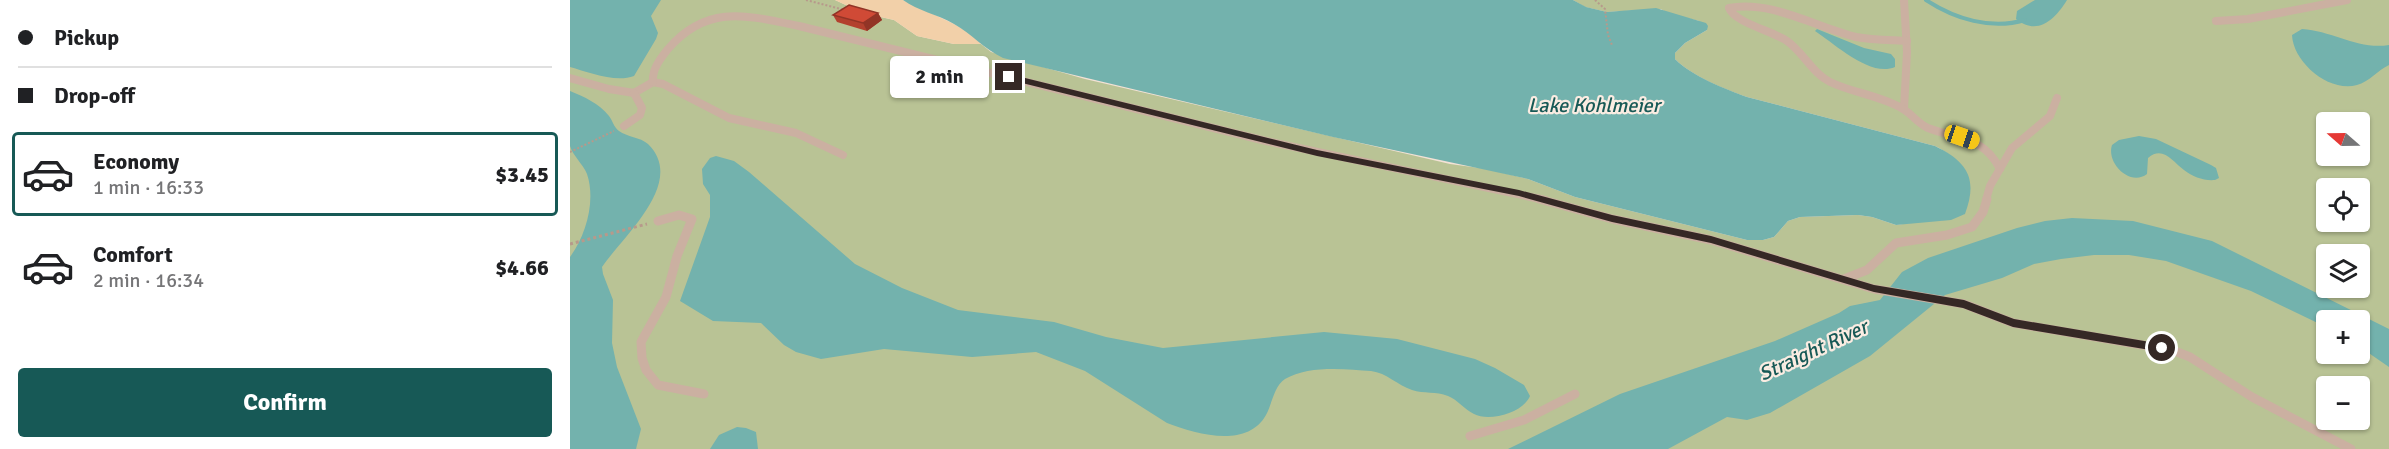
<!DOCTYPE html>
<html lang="en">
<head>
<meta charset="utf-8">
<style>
  body { margin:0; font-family:Signika,sans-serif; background:#f6f6f6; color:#202124; height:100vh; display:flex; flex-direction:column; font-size:22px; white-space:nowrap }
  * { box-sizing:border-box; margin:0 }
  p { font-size:20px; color:#757577 }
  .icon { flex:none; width:33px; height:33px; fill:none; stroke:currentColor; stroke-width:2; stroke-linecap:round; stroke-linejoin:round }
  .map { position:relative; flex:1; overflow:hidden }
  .panel { display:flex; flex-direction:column; background:#fff; width:570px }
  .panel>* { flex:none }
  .hud { display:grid; align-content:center; height:132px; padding:0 18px; background:#fff }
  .needle { width:39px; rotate:290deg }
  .fabs { position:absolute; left:1746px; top:112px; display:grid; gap:12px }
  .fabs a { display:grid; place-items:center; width:54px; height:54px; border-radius:6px; background:#fff; box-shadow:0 2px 4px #0004; font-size:30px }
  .end { position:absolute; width:27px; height:27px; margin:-14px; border:8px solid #352825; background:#fff; box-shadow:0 0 0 3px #fff }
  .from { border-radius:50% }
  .bubble { position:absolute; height:42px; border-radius:6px; background:#fff; box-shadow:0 2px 4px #0004; font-size:20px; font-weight:800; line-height:42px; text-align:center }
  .car { position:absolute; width:18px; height:36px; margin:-18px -9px; border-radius:8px; box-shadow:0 0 4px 2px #0007; background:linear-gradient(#f5c518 24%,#345 0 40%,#f5c518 0 76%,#345 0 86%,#f5c518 0) }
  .hud b { display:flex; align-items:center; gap:21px; height:57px; font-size:22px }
  .hud b+b { border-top:2px solid #e0e0e0 }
  .hud i { width:15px; height:15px; background:#202124 }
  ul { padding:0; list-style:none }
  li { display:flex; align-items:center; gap:18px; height:84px; margin:0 12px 9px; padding:0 6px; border:3px solid transparent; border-radius:6px }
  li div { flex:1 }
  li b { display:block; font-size:22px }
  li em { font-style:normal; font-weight:800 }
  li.active { border-color:#175956 }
  li>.icon { width:54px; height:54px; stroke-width:1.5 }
  .primary-button { display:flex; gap:12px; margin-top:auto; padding:12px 18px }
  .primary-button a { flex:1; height:69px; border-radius:6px; background:#175956; color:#fff; font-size:24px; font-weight:800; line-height:69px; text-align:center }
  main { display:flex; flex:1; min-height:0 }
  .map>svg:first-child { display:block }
  .green { fill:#b9c395; fill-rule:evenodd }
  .sand { fill:#f2d0a9 }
  .water { fill:#73b2ad }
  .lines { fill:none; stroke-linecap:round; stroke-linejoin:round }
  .stream { stroke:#73b2ad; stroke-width:4 }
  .path-far1 { stroke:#b7998b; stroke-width:2; stroke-dasharray:2 2; stroke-linecap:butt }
  .path { stroke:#b7998b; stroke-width:3; stroke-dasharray:3 3; stroke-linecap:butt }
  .service-far1 { stroke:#cbb0a1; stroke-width:8 }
  .service { stroke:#cbb0a1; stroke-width:9 }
  .wall { fill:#b3402e }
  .shaded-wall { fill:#923426 }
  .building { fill:#d04a36; stroke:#923426; stroke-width:1.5 }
  .route { fill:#352825 }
  .labels { text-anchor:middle; stroke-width:4.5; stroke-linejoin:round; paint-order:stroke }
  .water-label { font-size:20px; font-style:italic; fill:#175956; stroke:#faece2 }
</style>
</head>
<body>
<main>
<section class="panel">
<div class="hud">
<b><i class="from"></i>Pickup</b>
<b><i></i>Drop-off</b>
</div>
<ul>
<li class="active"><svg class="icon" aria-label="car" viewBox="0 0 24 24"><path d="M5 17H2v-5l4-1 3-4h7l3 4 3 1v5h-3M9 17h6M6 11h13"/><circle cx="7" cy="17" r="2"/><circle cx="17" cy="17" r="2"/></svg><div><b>Economy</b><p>1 min · 16:33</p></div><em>$3.45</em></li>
<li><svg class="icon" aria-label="car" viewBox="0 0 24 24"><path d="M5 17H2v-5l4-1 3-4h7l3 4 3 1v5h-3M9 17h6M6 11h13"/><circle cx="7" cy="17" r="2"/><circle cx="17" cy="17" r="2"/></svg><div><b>Comfort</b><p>2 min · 16:34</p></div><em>$4.66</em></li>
</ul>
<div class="primary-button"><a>Confirm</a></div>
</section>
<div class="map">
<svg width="1819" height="449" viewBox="0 0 1819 449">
  <rect width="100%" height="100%" fill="#f3e2d6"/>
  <path class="green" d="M0,0h265l28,13 31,7 23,16 37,8h27l10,8 94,27 365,85 37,5 41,10 47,18 172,43h16l11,-3 14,-16 12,-4 58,-2 14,2 24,8 28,-4h15l25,-7c13,-33 1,-53 -29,-68l-188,-49c-23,-8 -55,-21 -72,-38v-6l10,-10 22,-13 -8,-9 -32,-8 -6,-4 -54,3 -22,-5 -12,-7h816v449h-1819zM1756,123h34v33h-34zM1756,189h34v33h-34zM1756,255h34v33h-34zM1756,321h34v33h-34zM1756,387h34v33h-34z"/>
  <polygon class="sand" points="265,0 333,0 384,24 401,34 411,44 384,44 347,36 324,20 293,13"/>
  <g class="water">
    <path d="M0,0h91l-10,16 7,17 -2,6 -22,37c-19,7 -46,-4 -64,-9z"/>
    <path d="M333,0h670l13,7 21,5 49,-4 50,15 2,3 -1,4 -22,13 -10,10v6c17,17 50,30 72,38l188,49c33,16 43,33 30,68l-14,6 -55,5 -24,-8 -14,-2 -58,2 -12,4 -14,16 -11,3h-16l-172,-43 -47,-18 -195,-42 -330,-79c-19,-9 -31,-24 -49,-34 -17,-10 -36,-13 -51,-24z"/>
    <path d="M1465,0h32c-11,18 -29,37 -51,19l1,-8z"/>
    <path d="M1247,29l47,19 27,6 4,5v8c-25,11 -61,-24 -80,-36z"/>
    <path d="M1732,29c31,2 56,21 87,16v20c-11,5 -20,17 -32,20 -28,8 -64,-23 -65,-50z"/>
    <path d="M0,91c14,6 29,12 39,25 4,5 4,10 10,15 8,6 21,6 29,13 39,38 -25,92 -46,123l1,7 10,26 -1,43 5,24 24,62 -5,20h-66v-192c16,-22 26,-56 17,-83 -4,-10 -14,-18 -17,-28 0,-10 0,-43 0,-55z"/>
    <path d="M1569,136l17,3 55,26 5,3 3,10 -4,2c-11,1 -22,-3 -31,-10 -11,-8 -21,-25 -36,-12l-1,16c-17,13 -41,-11 -35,-29l7,-5z"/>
    <path d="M146,156l18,5 15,11 106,92 47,24 56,22 96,12 52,15 57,11 161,-16 73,7 78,20 20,9 29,17 6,11c-7,17 -41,26 -56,18 -10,-5 -16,-14 -26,-18 -12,-5 -24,-2 -36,-6 -15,-5 -25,-17 -41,-19 -25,-2 -63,-6 -86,8 -11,7 -13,25 -19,36 -19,34 -70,19 -99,8l-82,-52 -49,-19 -64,5 -88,-8 -63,10 -25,-7 -12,-7 -23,-22 -48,-2 -33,-20 30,-84v-22l-7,-11 -1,-15 8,-11z"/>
    <polygon points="1502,218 1563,221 1642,241 1819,329 1819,367 1790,347 1790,321 1756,321 1756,327 1681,291 1596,261 1559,255 1524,255 1491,259 1464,264 1432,278 1375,295 1300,356 1200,413 1177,420 1157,417 1098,449 938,449 1050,394 1205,341 1269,313 1280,306 1310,300 1332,272 1358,258 1447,228 1475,221"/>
    <polygon points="167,427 176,428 186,432 188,449 140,449 149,435"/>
  </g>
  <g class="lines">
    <path class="stream" d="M1356,0c29,19 65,30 99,20"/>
    <g class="path-far1">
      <polyline points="236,0 275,10"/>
      <polyline points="1025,0 1035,9 1038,35 1042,45"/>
      <polyline points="0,152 44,131"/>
    </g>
    <polyline class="path" points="0,244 77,224"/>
    <g class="service-far1">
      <polyline points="1334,0 1337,52 1334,109"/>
      <polyline points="1646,21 1678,19 1777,0"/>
      <path d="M1337,41c-17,-1 -35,-1 -51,-4 -41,-10 -84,-37 -127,-29 6,15 44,23 58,33 16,11 26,33 43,41 23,11 52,14 73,27 9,5 14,14 25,19 31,12 55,8 72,41"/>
      <polyline points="0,78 39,89 64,93 83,82 93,84 159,118 226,133 273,155"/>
      <path d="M83,82c-1,-13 7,-23 15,-33 39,-45 78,-34 131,-23l467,115 279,59"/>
      <polyline points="54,126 70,115 72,108 64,93"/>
      <polyline points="1416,200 1420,186 1442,148 1480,116 1487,98"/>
    </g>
    <g class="service">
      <polyline points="969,199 1042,219 1141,240 1304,289 1394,304 1443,323 1602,350 1620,357 1682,397 1781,449"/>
      <polyline points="88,221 109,215 122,219 107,256 96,297 71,342 72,358 76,370 88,385 134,394"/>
      <polyline points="1274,279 1297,270 1326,243 1377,235 1402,227 1413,212 1417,199"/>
      <polyline points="900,436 954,420 1005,394"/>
    </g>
  </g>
  <polygon class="wall" points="308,13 312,20 297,31 267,22 263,15"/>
  <polygon class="shaded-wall" points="308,13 312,20 297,31 293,23"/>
  <polygon class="building" points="279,5 308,13 293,23 263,15"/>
  <polygon class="route" points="439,74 747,150 949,190 1042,215 1141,236 1304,285 1394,300 1444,319 1592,344 1597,348 1592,352 1443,327 1393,308 1304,292 1141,243 1042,222 949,196 747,156 436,79 436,75"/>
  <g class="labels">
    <g class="water-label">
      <text x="1024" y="112">Lake Kohlmeier</text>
      <text transform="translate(1243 350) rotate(-25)" y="7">Straight River</text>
    </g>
  </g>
</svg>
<div class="fabs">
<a><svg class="needle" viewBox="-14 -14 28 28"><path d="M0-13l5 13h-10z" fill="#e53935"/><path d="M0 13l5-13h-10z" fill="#757577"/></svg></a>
<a><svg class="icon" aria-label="locate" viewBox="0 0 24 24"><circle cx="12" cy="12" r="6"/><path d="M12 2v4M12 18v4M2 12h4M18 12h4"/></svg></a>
<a><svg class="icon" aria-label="layers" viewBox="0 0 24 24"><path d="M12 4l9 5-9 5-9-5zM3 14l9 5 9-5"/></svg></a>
<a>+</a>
<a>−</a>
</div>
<i class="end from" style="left:1592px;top:348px"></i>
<i class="end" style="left:439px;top:77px"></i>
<div class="bubble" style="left:320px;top:56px;width:99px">2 min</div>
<i class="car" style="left:1392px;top:137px;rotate:109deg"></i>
</div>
</main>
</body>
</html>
